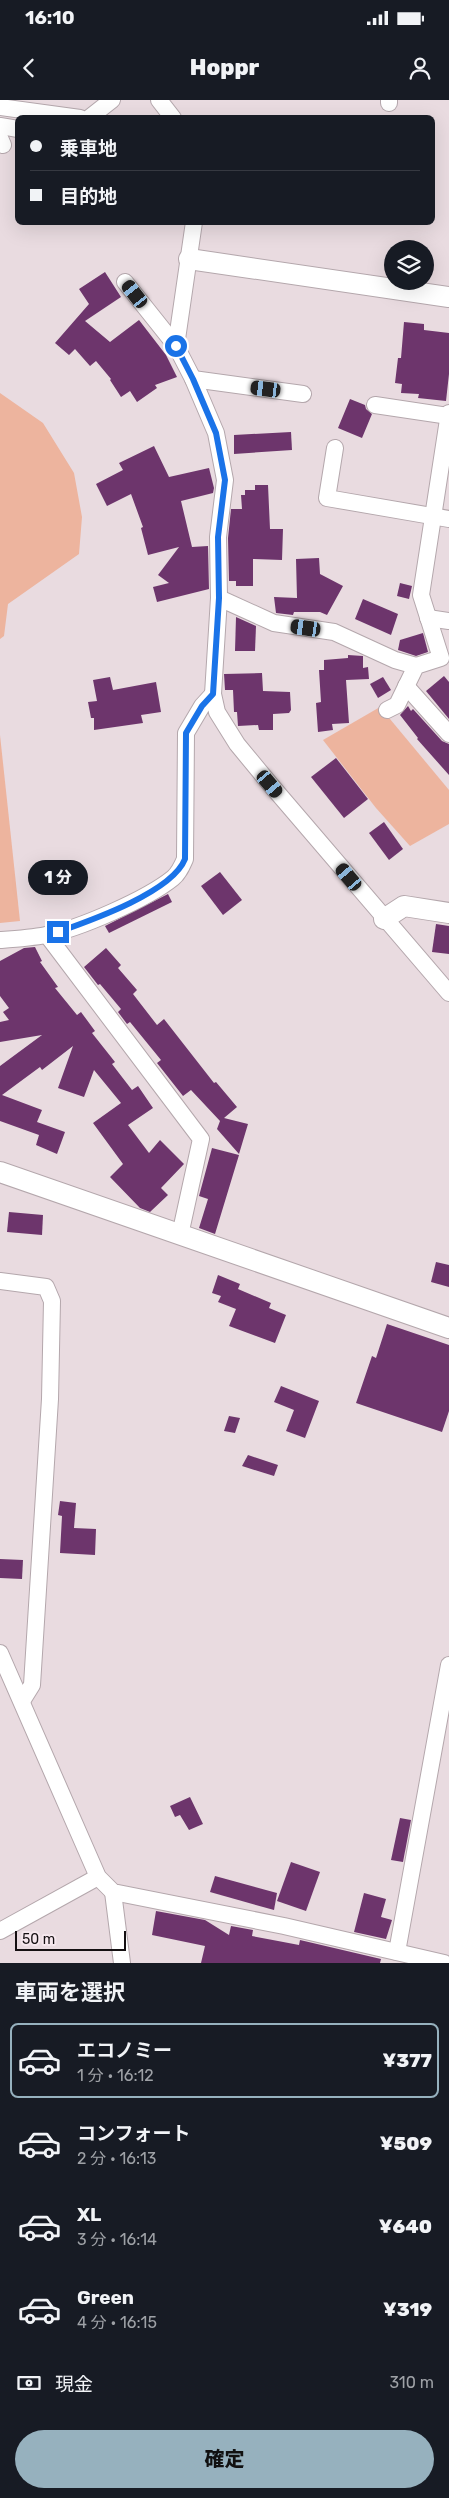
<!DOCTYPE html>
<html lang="ja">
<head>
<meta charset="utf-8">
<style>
  body { margin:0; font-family:Rubik,"Noto Sans JP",sans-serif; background:#20242c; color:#f1f3f6; height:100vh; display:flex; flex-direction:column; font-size:19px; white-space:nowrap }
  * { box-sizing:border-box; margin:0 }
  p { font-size:16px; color:#9ea1a6 }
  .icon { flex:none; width:28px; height:28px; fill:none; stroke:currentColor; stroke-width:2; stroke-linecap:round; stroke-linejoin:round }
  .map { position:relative; height:1863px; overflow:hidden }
  .sheet { display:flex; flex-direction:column; background:#171b24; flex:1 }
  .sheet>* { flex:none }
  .guide { position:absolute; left:15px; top:15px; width:420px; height:110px; border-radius:8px; box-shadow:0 5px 20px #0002; display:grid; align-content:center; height:110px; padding:0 15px; background:#171b24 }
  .controls { position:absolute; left:384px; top:140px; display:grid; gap:10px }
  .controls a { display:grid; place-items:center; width:50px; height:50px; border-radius:50%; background:#171b24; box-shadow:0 5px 20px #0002; font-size:25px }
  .scale { position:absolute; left:15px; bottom:12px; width:111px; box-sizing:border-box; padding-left:5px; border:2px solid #151012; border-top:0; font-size:14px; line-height:18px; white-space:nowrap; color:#151012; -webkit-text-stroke:4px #f6e8ee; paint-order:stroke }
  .end { position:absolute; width:22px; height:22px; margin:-11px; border:6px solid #1a73e8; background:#fff; box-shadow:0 0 0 2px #fff }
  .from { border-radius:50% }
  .bubble { position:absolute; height:35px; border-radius:18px; background:#171b24; box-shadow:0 5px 20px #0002; font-size:16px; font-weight:800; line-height:35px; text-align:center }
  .car { position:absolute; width:15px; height:30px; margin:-15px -8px; border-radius:6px; box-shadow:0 0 4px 1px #0007; background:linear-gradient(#222 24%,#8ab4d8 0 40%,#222 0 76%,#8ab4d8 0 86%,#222 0) }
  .guide b { display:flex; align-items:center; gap:18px; height:48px; font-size:19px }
  .guide b+b { border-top:1px solid #363941 }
  .guide i { width:12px; height:12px; background:#f1f3f6 }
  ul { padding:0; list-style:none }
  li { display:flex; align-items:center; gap:15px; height:75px; margin:0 10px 8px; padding:0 5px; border:2px solid transparent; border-radius:8px }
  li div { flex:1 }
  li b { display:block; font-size:19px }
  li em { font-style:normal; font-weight:800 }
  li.current { border-color:#96b1be }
  li>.icon { width:45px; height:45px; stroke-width:1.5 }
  h2 { padding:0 15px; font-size:22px; line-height:60px }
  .pay { display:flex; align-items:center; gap:12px; height:55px; padding:0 15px; font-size:19px }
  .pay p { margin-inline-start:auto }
  .primary-button { display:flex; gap:10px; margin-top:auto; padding:10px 15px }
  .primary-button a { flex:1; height:58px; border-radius:30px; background:#96b1be; color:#111; font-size:20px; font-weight:800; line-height:58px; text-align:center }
  .status { display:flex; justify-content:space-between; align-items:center; height:35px; padding:0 25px; background:#171b24; direction:ltr }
  .status svg { height:14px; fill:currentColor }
  header { display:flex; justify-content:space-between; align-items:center; height:65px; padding:0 15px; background:#171b24; font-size:22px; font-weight:800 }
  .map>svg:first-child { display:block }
  .green { fill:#edb49e }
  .building { fill:#6d356c }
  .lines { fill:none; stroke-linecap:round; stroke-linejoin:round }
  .minor-casing { stroke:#b4a7ac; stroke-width:18 }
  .tertiary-casing { stroke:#b4a7ac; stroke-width:22 }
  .minor { stroke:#fff; stroke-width:16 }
  .tertiary { stroke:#fff; stroke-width:20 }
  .route { stroke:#1a73e8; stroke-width:6 }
</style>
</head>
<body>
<div class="status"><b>16:10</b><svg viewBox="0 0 49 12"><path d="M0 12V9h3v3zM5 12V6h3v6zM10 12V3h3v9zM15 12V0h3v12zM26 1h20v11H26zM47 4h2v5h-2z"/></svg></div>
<header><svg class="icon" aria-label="back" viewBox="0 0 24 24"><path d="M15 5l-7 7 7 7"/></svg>Hoppr<svg class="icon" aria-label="person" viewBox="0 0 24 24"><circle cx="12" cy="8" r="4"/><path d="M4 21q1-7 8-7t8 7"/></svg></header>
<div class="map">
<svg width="449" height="1863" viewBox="0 0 449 1863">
  <rect width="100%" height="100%" fill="#e9dbe0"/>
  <g class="green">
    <polygon points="0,293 43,323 74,373 82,417 79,454 8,504 4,536 0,539"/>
    <polygon points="380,607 449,690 449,724 410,746 376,708 323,640"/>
    <polygon points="0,635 20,821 0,823"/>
  </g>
  <g class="building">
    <polygon points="105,172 121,197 85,221 110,242 139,220 166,255 177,277 155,285 157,288 137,302 130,291 121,297 110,280 111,279 96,261 90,266 75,249 69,255 55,243 89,204 79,189"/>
    <polygon points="404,222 424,224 424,230 449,233 449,274 446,301 418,298 419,294 401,293 402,284 395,283 398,258 401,258"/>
    <polygon points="350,299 365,305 366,309 372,314 362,338 338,328"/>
    <polygon points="291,332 292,350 234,354 234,335"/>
    <polygon points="154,346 169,377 209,368 214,388 213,393 181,401 192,447 208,446 209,489 157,502 153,487 169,483 158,475 179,447 148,455 141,428 143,427 131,394 107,406 96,384 123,370 119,363"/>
    <polygon points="255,385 268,385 270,429 283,429 282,460 253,459 253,486 236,486 236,481 229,481 228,438 231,409 242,409 241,395 245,395 245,390 255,390"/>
    <polygon points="319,458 320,474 343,486 327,515 320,512 294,512 293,515 276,513 274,497 297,498 296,459"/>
    <polygon points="400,483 412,486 409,499 397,496"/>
    <polygon points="363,499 398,514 391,535 355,519"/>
    <polygon points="236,517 256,526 255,551 235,551"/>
    <polygon points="423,533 428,552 416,556 398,550 400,540"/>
    <polygon points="348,555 363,556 363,568 368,567 369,579 346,580 349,623 332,624 333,630 318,632 316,603 321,602 319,570 324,570 324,560 348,558"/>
    <polygon points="262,573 263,591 290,592 291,610 289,613 273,614 273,630 259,630 258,625 238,626 237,612 234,612 233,590 225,590 224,574"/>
    <polygon points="444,576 449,582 449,619 426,591"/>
    <polygon points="110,577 113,590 156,582 161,612 141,615 143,623 94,630 94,618 91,618 88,602 97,601 93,580"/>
    <polygon points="383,577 391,590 378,598 370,584"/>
    <polygon points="408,606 411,611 413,609 442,641 449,644 449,675 417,639 418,638 400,615"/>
    <polygon points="336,658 368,699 344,718 311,677"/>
    <polygon points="384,722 403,749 389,760 369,733"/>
    <polygon points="220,772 242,800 223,815 201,786"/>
    <polygon points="168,794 172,802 109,833 105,826"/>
    <polygon points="436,824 449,826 449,854 432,852"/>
    <polygon points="35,847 42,861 40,862 58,887 55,888 77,915 81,912 95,931 92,933 115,962 112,964 132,990 138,986 153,1008 128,1025 149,1053 160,1040 184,1064 161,1088 168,1095 150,1112 140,1108 110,1077 123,1064 93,1023 121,1003 94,970 84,997 58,988 73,946 42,970 40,967 2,995 42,1010 37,1022 65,1032 57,1054 36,1045 39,1035 0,1021 0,966 42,935 0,942 0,922 9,920 3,912 9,908 0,896 0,861 24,848"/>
    <polygon points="106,848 121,865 118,868 137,890 133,894 157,925 164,919 214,983 216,982 237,1007 224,1018 248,1024 239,1054 217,1029 220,1021 191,990 183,996 157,963 161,960 130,922 127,924 118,912 121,909 100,884 98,885 84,867"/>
    <polygon points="212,1048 239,1055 215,1134 199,1128 208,1099 199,1096"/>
    <polygon points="9,1112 43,1115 42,1135 7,1132"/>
    <polygon points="436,1162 449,1165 449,1187 431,1182"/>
    <polygon points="218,1175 240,1184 238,1189 271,1203 269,1208 286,1215 275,1243 229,1226 236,1209 218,1202 221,1196 212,1193"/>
    <polygon points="387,1224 449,1245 449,1311 442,1332 356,1303 372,1256 376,1258"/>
    <polygon points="281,1286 319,1301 305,1338 286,1331 294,1310 274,1302"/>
    <polygon points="229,1316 240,1318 235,1333 224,1331"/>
    <polygon points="248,1355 278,1365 274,1376 242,1366"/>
    <polygon points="60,1401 76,1403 74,1428 96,1429 95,1455 60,1453 62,1416 58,1415"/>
    <polygon points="0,1459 23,1460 22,1479 0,1478"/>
    <polygon points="190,1697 203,1724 189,1730 180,1715 175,1717 170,1706"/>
    <polygon points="400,1718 411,1720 403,1762 391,1760"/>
    <polygon points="291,1762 320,1772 306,1811 277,1801"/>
    <polygon points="215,1776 277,1793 274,1810 210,1792"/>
    <polygon points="364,1793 386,1799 381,1817 392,1820 386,1839 354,1832"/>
    <polygon points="156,1811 205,1820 229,1835 231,1826 253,1830 252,1836 278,1841 299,1845 300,1840 381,1859 380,1863 201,1863 205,1846 152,1835"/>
  </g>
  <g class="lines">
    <g class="minor-casing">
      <g id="minor">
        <polyline points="159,0 173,18"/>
        <polyline points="389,3 389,0"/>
        <polyline points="0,7 80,18"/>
        <polyline points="89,18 112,0"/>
        <polyline points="0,26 18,29"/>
        <polyline points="0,38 3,45"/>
        <polyline points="125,182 176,246 193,279 216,333 225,380 218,437 219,498 213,594 217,612 237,644 270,684 449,893"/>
        <polyline points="176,246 194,122"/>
        <polyline points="193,279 303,294"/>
        <polyline points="375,305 449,316"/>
        <polyline points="335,348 327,398 449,419"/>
        <polyline points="219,498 274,523 334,532 395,560 416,566"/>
        <polyline points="428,518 449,521"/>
        <polyline points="406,586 449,634"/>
        <polyline points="387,610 397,605 416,566 441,558 421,495 449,313"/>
        <polyline points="47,835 201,1039 180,1135"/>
        <path d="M0,840c15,-1 31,-2 46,-5 33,-6 101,-36 127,-57 6,-5 9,-12 12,-19l1,-126 16,-27 11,-12"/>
        <polyline points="0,1181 46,1187 52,1201 50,1299 32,1585 22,1601"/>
        <polyline points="0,1553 98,1777 113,1792 284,1826 444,1863"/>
        <polyline points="113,1792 122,1863"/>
        <polyline points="0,1831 98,1777"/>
        <polyline points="397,1852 449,1565"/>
      </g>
    </g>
    <g class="tertiary-casing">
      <g id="tertiary">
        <polyline points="189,159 449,197"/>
        <polyline points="384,819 404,806 449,813"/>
        <polyline points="0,1072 449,1228"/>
      </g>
    </g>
    <use href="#minor" class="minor"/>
    <use href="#tertiary" class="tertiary"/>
  </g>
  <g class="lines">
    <path class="route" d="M58,832c34,-12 114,-40 127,-73l1,-126 16,-27 11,-12 6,-96 -1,-61 7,-57 -9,-47 -23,-54 -17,-33"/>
  </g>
</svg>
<div class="controls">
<a><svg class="icon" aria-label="layers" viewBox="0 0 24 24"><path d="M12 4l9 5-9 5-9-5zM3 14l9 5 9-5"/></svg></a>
</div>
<div class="scale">50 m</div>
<i class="end from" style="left:176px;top:246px"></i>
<i class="end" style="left:58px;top:832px"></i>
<div class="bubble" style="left:28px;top:760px;width:60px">1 分</div>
<i class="car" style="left:135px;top:194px;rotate:322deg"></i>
<i class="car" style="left:266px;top:289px;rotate:277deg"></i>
<i class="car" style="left:306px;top:528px;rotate:278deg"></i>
<i class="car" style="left:270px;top:684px;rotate:140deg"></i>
<i class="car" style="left:349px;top:777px;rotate:320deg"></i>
<div class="guide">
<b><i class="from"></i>乗車地</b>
<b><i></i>目的地</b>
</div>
</div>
<section class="sheet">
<h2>車両を選択</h2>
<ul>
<li class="current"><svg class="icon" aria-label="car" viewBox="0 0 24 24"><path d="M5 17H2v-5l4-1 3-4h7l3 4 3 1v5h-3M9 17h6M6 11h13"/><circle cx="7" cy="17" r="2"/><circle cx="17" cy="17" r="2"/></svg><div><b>エコノミー</b><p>1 分 · 16:12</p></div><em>¥377</em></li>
<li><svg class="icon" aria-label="car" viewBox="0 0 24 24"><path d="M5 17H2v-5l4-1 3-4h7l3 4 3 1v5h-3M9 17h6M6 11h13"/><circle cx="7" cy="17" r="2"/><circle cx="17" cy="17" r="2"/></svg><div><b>コンフォート</b><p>2 分 · 16:13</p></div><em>¥509</em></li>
<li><svg class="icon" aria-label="car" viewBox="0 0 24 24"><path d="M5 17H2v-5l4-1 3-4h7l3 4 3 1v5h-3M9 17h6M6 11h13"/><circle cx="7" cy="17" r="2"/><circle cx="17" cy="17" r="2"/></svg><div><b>XL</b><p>3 分 · 16:14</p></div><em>¥640</em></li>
<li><svg class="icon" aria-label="car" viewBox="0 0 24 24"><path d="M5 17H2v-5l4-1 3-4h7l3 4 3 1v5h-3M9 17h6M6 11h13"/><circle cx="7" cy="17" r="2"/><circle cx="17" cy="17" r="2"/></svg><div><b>Green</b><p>4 分 · 16:15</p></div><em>¥319</em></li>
</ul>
<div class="pay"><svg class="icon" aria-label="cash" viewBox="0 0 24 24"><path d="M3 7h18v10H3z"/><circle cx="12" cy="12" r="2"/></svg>現金<p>310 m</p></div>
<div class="primary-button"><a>確定</a></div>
</section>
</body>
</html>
